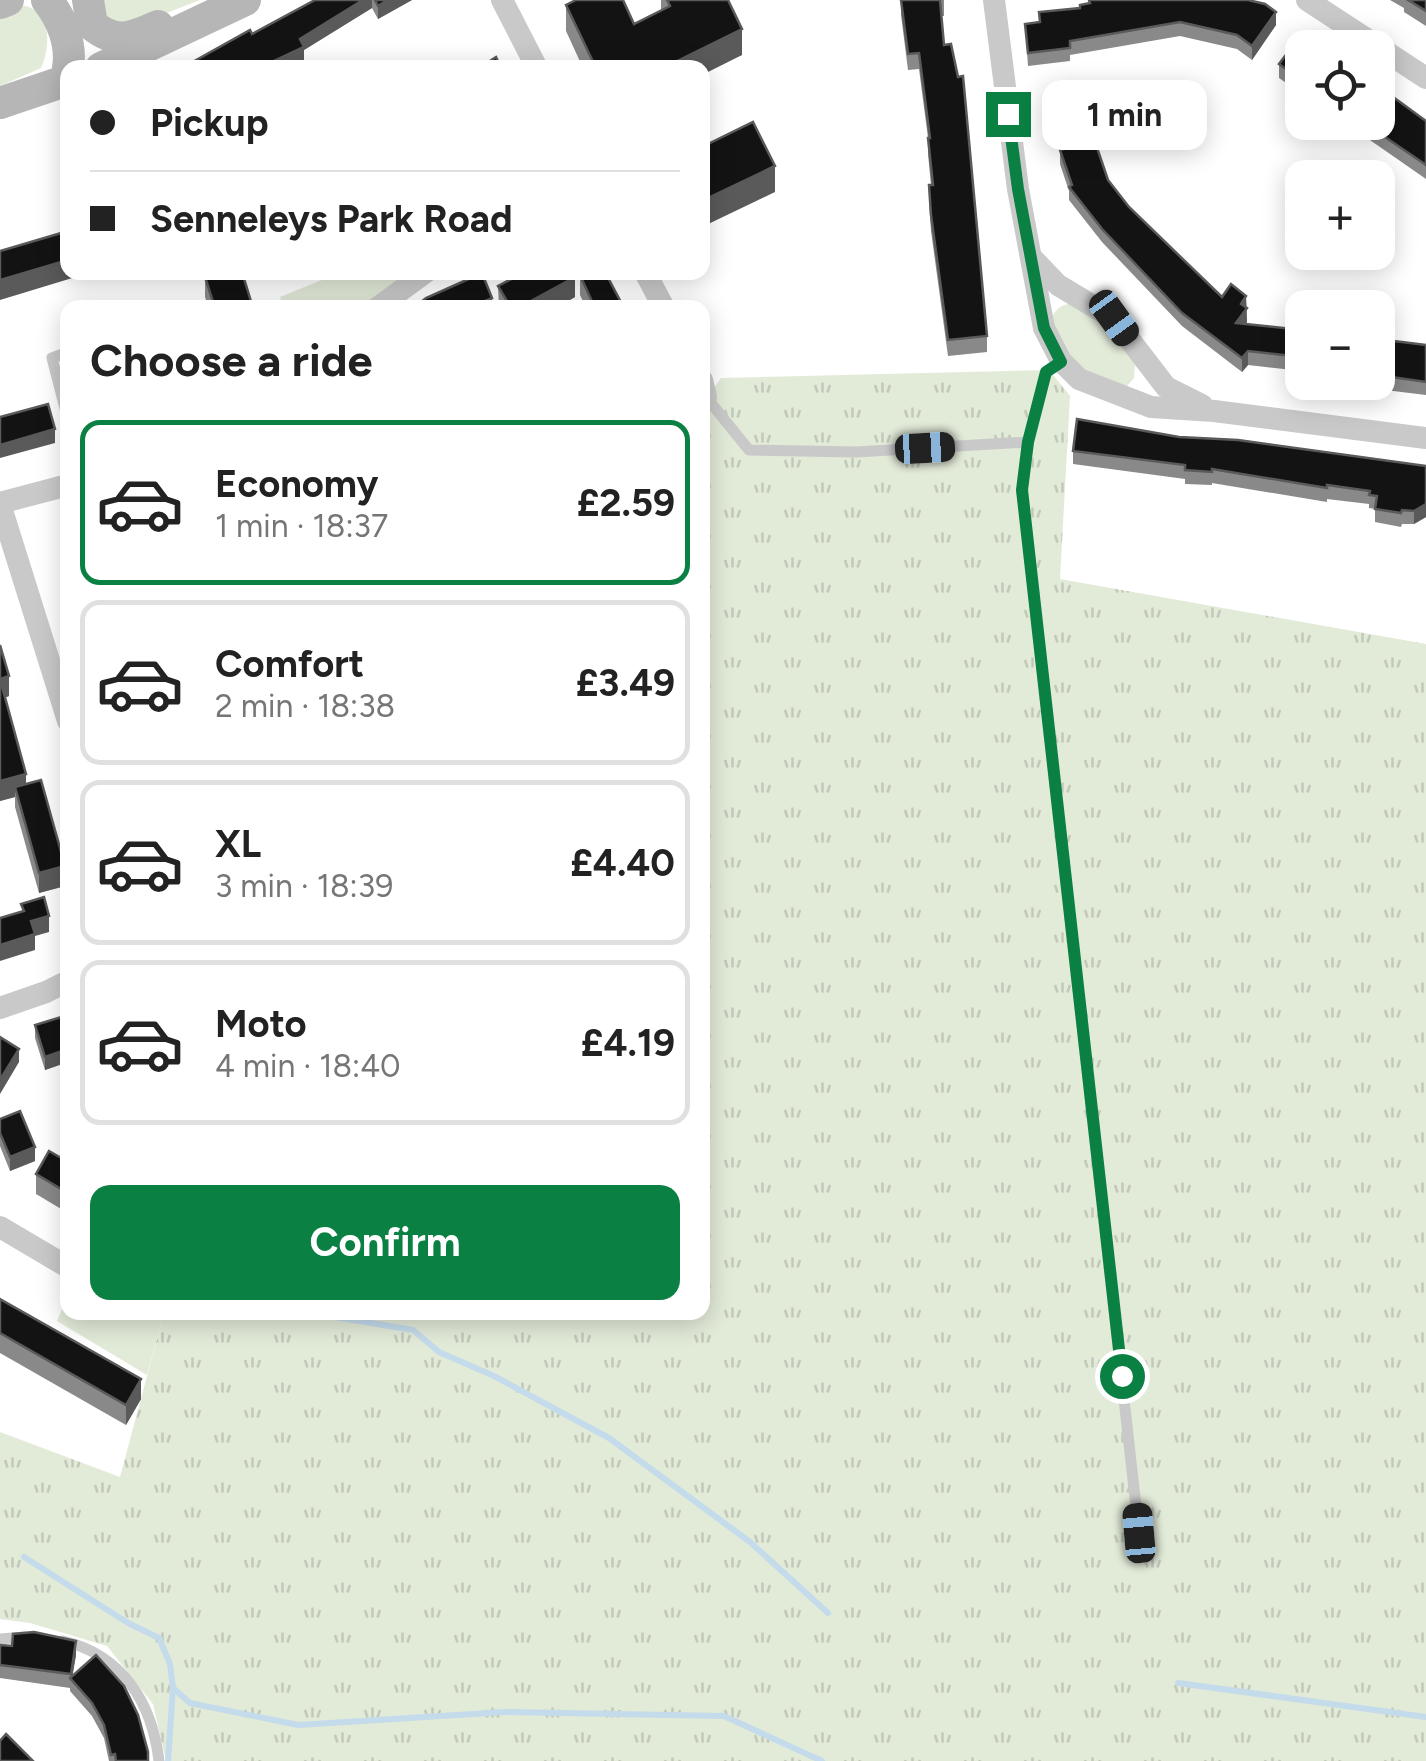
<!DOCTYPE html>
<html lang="en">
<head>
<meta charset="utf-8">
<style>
  body { margin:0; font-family:Figtree,sans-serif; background:#f2f2f2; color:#222; height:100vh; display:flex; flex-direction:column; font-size:38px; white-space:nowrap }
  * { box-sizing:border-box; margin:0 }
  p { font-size:32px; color:#767676 }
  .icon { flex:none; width:55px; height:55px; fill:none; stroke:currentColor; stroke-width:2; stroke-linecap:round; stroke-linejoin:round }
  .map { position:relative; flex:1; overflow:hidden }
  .panel { position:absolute; left:60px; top:300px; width:650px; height:1020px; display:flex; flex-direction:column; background:#fff; border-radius:20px; box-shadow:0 5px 25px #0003 }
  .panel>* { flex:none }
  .banner { position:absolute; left:60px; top:60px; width:650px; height:220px; border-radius:20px; box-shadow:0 5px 25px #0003; display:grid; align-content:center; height:220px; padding:0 30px; background:#fff }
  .buttons { position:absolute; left:1285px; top:30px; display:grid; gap:20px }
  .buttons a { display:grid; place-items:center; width:110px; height:110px; border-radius:20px; background:#fff; box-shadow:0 5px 25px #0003; font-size:50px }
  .end { position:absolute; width:45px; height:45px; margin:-22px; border:12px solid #0b8043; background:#fff; box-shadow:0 0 0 5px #fff }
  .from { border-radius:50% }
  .bubble { position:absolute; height:70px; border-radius:20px; background:#fff; box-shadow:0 5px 25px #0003; font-size:32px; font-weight:700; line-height:70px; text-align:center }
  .car { position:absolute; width:30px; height:60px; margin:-30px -15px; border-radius:12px; box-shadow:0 0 8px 2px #0007; background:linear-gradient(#222 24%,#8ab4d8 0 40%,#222 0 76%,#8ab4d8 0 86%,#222 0) }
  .banner b { display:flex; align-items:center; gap:35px; height:95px; font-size:38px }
  .banner b+b { border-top:2px solid #e0e0e0 }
  .banner i { width:25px; height:25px; background:#222 }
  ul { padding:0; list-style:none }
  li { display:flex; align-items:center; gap:30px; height:165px; margin:0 20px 15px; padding:0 10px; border:5px solid #e0e0e0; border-radius:20px }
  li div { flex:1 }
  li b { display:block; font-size:38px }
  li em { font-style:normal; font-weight:700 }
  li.selected { border-color:#0b8043 }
  li>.icon { width:90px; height:90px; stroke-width:1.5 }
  h2 { padding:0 30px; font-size:45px; line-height:120px }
  .button { display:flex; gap:20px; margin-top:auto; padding:20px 30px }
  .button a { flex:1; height:115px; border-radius:20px; background:#0b8043; color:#fff; font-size:40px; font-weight:700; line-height:115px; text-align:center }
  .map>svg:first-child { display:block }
  .green { fill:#e2ead8 }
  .park { fill:url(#park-tufts) }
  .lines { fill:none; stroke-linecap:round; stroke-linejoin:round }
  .stream { stroke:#c4dbeb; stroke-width:6 }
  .lane { stroke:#c9c9c9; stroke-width:11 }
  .street { stroke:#c9c9c9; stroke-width:22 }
  .secondary { stroke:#b6b6b6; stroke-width:32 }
  .wall { fill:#898989 }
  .shaded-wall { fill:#5a5a5a }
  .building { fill:#131313; stroke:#5a5a5a; stroke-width:2.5 }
  .route { stroke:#0b8043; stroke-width:12 }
</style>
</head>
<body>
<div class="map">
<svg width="1426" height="1761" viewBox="0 0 1426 1761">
  <defs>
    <pattern id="park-tufts" width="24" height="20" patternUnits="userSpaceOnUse" patternTransform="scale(2.5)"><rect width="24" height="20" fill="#e2ead8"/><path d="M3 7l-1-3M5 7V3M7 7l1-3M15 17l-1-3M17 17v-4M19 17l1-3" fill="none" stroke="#c2c9ba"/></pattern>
  </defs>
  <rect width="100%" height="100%" fill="#fff"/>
  <g class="green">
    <polygon points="98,0 200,0 125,29 107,21"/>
    <path d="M21,5c31,4 30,41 20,63l-41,18v-74z"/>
    <polygon points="339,273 410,273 367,307 283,307 280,297"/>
    <path d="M1077,303c17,10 51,39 57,58 2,5 0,11 0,17l-7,8 -43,-11 -35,-46c4,-18 8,-25 28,-26z"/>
    <polygon points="67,1297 68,1312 164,1313 147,1375 57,1321"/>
  </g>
  <polygon class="park" points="1049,370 1070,396 1060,579 1426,644 1426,1761 166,1761 153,1704 107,1646 30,1623 0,1619 0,1432 120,1477 164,1313 702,1312 702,405 721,378"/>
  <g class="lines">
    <g class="stream">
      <polyline points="305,1312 413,1330 439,1352 494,1376 609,1438 750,1542 828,1613"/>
      <polyline points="24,1557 128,1623 159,1638 170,1664 173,1688 190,1703 298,1725 505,1712 724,1716 822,1761"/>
      <polyline points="1178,1683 1426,1717"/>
      <polyline points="168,1761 173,1688"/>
    </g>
    <g class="lane">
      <polyline points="68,352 52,358 68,420"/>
      <polyline points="706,397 749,450 856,452 1028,442 1046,372 1061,361"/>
      <polyline points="1028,442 1022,490 1139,1533"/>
      <polyline points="0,1639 25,1637"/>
      <path d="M63,1641c60,14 89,62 96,120"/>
    </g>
    <g class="street">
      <polyline points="502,0 537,68"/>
      <polyline points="994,0 1018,189 1044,328 1061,361 1079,379 1151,407 1214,411 1426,438"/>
      <polyline points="1307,0 1426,78"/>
      <polyline points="1033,259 1058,285 1113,318 1166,387 1202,405"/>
      <polyline points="645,272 664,308"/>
      <polyline points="377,308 426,272"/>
      <polyline points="702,380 706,397"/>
      <polyline points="0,503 68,485"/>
      <polyline points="0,504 68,721"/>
      <polyline points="0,1008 46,992 68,981"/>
      <polyline points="0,1227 66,1266"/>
    </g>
    <g class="secondary">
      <path d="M47,0c15,19 25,44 21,68"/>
      <path d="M88,0l4,25c25,20 39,13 66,1"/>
      <polyline points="0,3 8,0"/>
      <polyline points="101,68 245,0"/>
      <polyline points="0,103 68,80"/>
    </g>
  </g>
  <g class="wall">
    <polygon points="315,0 412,0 378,19 372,8 304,50 304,60 289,68 182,68 252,34"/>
    <polygon points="661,0 728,0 742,55 702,68 583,68 566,31 566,5 634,24 661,10"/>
    <polygon points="901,0 944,0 944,16 941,16 944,45 987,336 987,352 948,356 931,231 929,201 929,185 931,185 928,154 928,138 919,69 908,70 901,15"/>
    <polygon points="1089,0 1276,25 1252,60 1237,49 1180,36 1070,55 1070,61 1028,66 1025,24 1039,22 1039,12 1080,8 1089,3"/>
    <polygon points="1390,0 1426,0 1426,30 1426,26 1404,12 1404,8"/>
    <polygon points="1302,48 1302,94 1279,78 1279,64"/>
    <polygon points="1426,121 1426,179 1344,122 1378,122"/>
    <polygon points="1060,150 1108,180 1129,207 1222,297 1246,296 1247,322 1246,324 1302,330 1302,371 1248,365 1242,372 1182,326 1102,242 1069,200 1069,191 1060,164"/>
    <polygon points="580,275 624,308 586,308 580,295"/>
    <polygon points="205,277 253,308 209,308 205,297"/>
    <polygon points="498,286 575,297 556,308 499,308"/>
    <polygon points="1378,339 1426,345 1426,395 1385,390 1385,383 1378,382"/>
    <polygon points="1179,437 1426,466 1426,517 1414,524 1402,524 1401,527 1375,522 1375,509 1369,508 1369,504 1327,499 1327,502 1212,483 1212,485 1185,484 1185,479 1073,464 1073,451"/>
    <polygon points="68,541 68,576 64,563 64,542"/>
    <polygon points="0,645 9,676 9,696 5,698 26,774 26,784 41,780 65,866 65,886 39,893 15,807 15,797 0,801"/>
    <polygon points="68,1015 68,1062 45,1070 35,1038 35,1025"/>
    <polygon points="0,1119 35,1161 10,1171 0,1146"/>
    <polygon points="68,1162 68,1213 36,1194 36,1174"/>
    <polygon points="0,1299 141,1399 126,1425 0,1353"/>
    <polygon points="0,1645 76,1655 72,1676 148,1761 109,1761 104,1738 92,1716 70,1691 70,1688 0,1678"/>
  </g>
  <g class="shaded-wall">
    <polygon points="363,0 372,0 372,8 304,50 304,60 289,68 259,68 300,39"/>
    <polygon points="388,0 412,0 378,19 378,6"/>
    <polygon points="1276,12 1276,25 1252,60 1252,46"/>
    <polygon points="742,29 742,55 702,75 702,68 663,68"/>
    <polygon points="775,166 775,192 702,227 702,201"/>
    <polygon points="68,260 68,272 92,272 0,300 0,280"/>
    <polygon points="247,272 263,272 247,278"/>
    <polygon points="575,277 575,297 556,308 518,308"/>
    <polygon points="1246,296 1247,322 1236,336 1236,323 1241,304"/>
    <polygon points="492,298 492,308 470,308"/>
    <polygon points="1248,351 1248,365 1242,372 1242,358"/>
    <polygon points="55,429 55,443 0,458 0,445"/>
    <polygon points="1426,504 1426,517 1414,524 1414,511"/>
    <polygon points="9,676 9,696 0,699 0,679"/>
    <polygon points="26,774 26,794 15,787 15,797 0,801 0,781"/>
    <polygon points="65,866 65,886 39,893 39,873"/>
    <polygon points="49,916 49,932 35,936 35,950 0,961 0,945 31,921"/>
    <polygon points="19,1049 19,1062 0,1094 0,1080"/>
    <polygon points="68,1049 68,1062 45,1070 45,1057"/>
    <polygon points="35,1147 35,1161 10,1171 10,1157"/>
    <polygon points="141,1379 141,1399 126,1425 126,1405"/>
    <polygon points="76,1641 76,1655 72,1679 71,1678"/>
  </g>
  <g class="building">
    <polygon points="315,0 363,0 300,39 304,47 259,68 182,68 250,30 252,34"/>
    <polygon points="375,0 388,0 378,6"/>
    <polygon points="576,0 623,0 634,24 670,6 667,0 728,0 742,29 663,68 596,68 566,5"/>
    <polygon points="901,0 940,0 944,45 951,44 958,77 963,76 987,336 948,340 931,215 929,185 933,185 928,138 930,138 919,53 908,54"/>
    <polygon points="1089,0 1248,0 1265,4 1276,12 1252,46 1237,35 1180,22 1070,41 1070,48 1028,53 1025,24 1040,22 1039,12 1080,8 1080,5 1090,3"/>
    <polygon points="1408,0 1426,0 1426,11"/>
    <polygon points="1301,35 1320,48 1302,48 1302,81 1279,64"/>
    <polygon points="496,57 501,68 479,68"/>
    <polygon points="1378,86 1426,121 1426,165 1363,122 1378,122"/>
    <polygon points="753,122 775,166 702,201 702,147"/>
    <polygon points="1094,139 1108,180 1129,207 1222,297 1231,284 1246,296 1241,304 1247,308 1236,323 1302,330 1302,357 1248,351 1242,358 1182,313 1102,229 1069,187 1072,185 1060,150"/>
    <polygon points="68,231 68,260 0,280 0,251"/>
    <polygon points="220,272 242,272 253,308 215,308 205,277"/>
    <polygon points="525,272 574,272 575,277 518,308 511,308 498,286"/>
    <polygon points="585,272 605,272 624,308 595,308 580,275"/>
    <polygon points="482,273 492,298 470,308 413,308 426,298"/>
    <polygon points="1378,339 1426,345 1426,382 1385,376 1386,370 1378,368"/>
    <polygon points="48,404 55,429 0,445 0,417"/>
    <polygon points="1077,419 1179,437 1238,440 1426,466 1426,504 1414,511 1402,510 1401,513 1375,509 1377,496 1369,495 1370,491 1327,485 1327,488 1212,469 1212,472 1185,470 1185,465 1073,451"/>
    <polygon points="0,645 9,676 0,679"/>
    <polygon points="0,679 26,774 0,781"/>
    <polygon points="41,780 65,866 39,873 15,787"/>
    <polygon points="44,897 49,916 31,921 35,934 0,945 0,918 24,911 21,904"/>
    <polygon points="68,1015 68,1049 45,1057 35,1025"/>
    <polygon points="0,1037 19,1049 0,1080"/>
    <polygon points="20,1111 35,1147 10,1157 0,1133 0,1119"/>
    <polygon points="49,1151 68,1162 68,1193 36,1174"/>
    <polygon points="0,1299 141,1379 126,1405 0,1333"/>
    <polygon points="34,1632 76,1641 71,1674 0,1665 0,1645 12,1646 13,1634"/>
    <polygon points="96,1655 124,1686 138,1715 148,1752 148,1761 116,1761 115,1754 111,1755 104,1725 92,1703 70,1678"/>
    <polygon points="6,1734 33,1761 0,1761 0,1741"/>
  </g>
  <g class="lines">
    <polyline class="route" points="1008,114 1018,189 1044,328 1061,362 1046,372 1028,442 1022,490 1122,1376"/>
  </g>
</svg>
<div class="buttons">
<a><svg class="icon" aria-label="locate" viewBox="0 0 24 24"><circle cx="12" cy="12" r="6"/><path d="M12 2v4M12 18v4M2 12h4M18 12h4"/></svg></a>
<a>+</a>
<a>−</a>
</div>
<i class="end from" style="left:1122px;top:1376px"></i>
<i class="end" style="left:1008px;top:114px"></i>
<div class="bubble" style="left:1042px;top:80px;width:165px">1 min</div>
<i class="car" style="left:1114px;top:318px;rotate:144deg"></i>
<i class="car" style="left:925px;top:448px;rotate:87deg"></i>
<i class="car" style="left:1139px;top:1533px;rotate:355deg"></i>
<div class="banner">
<b><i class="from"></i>Pickup</b>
<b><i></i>Senneleys Park Road</b>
</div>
<section class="panel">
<h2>Choose a ride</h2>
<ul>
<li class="selected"><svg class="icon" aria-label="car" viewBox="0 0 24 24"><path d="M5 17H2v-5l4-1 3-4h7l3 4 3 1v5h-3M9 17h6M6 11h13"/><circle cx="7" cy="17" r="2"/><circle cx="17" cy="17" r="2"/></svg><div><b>Economy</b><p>1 min · 18:37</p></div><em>£2.59</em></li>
<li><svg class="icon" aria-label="car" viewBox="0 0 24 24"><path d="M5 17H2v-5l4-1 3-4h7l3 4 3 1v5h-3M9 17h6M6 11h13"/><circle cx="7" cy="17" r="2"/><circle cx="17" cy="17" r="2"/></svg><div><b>Comfort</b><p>2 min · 18:38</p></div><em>£3.49</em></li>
<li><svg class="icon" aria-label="car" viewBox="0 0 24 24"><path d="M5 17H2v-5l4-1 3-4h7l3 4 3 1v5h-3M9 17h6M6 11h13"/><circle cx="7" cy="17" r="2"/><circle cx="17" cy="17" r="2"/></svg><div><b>XL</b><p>3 min · 18:39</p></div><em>£4.40</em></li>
<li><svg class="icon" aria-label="car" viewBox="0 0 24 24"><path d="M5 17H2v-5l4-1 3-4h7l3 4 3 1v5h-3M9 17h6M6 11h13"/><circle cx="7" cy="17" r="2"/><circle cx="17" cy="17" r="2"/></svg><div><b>Moto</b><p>4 min · 18:40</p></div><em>£4.19</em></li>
</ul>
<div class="button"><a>Confirm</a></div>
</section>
</div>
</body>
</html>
